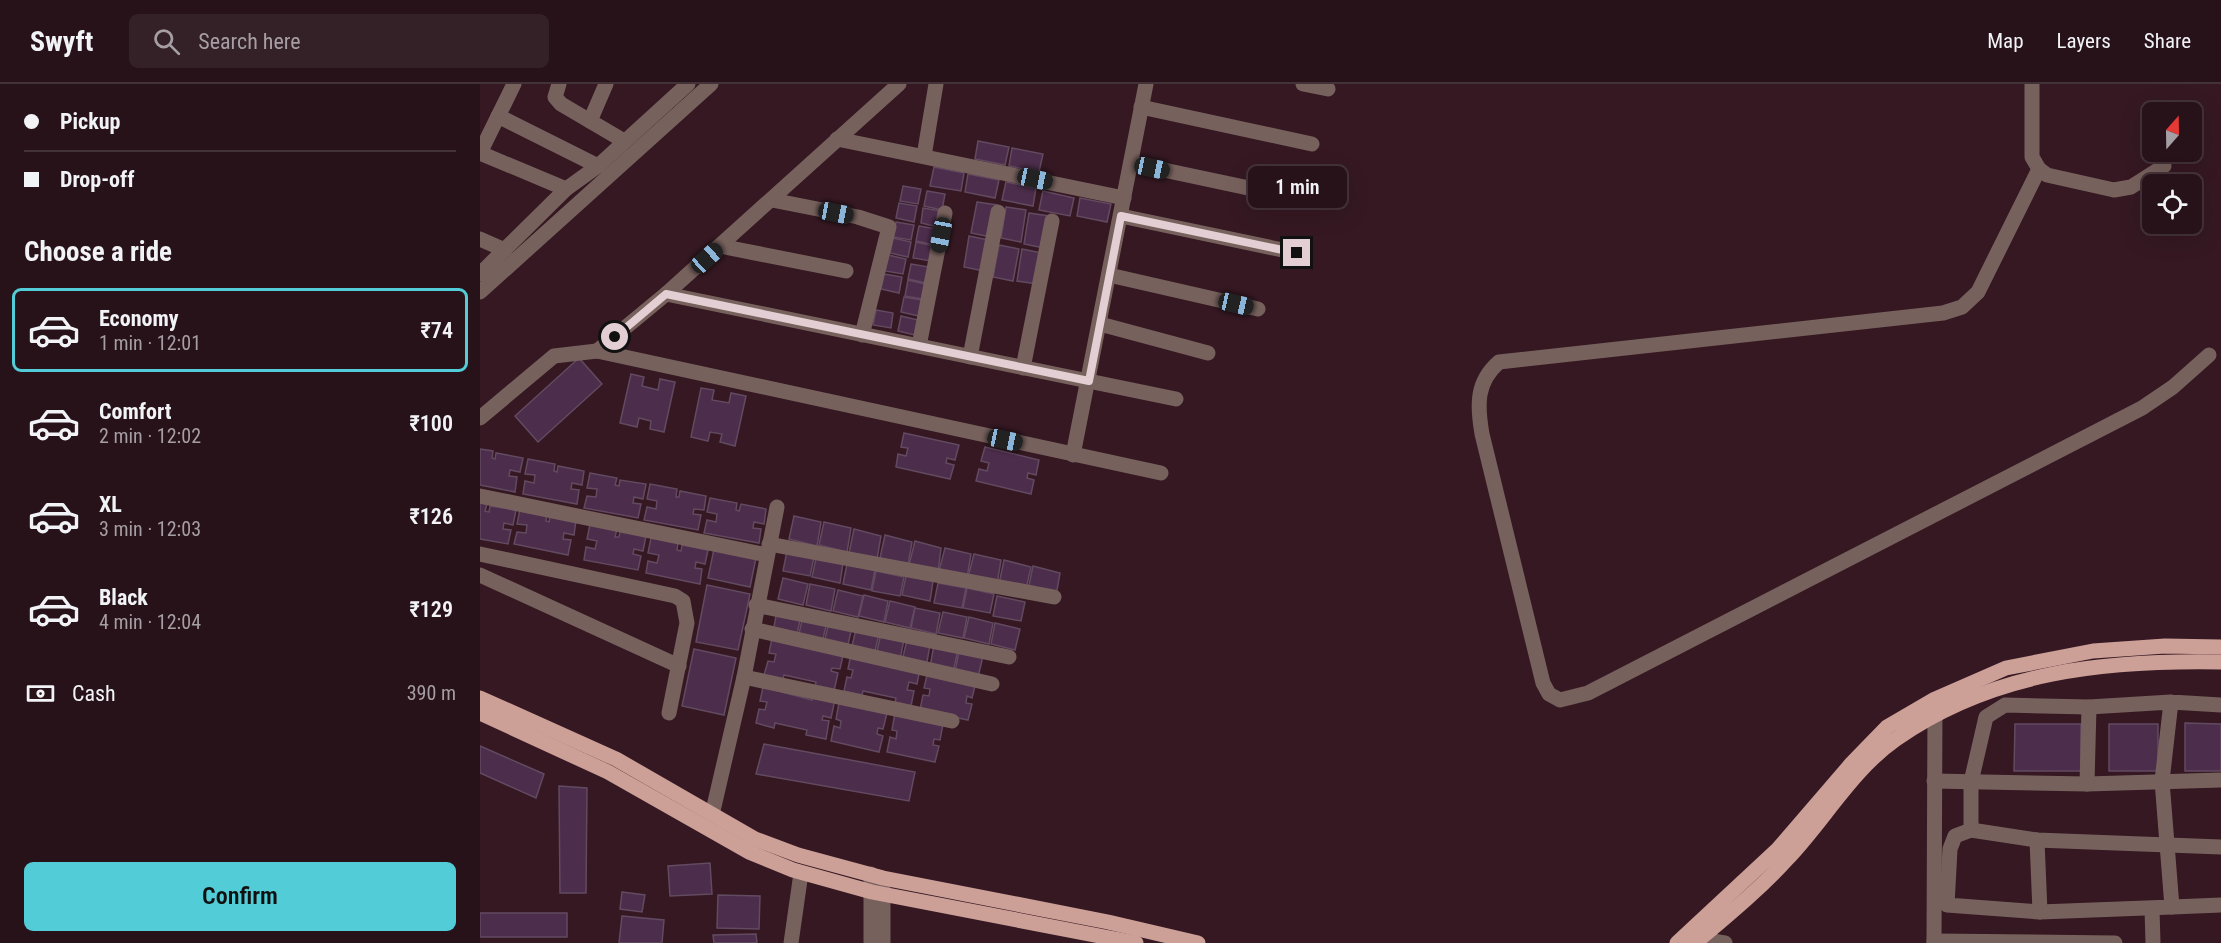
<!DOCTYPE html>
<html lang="en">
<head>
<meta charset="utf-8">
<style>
  body { margin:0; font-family:"Roboto Condensed",sans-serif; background:#342027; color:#f1f3f6; height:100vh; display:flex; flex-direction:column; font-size:22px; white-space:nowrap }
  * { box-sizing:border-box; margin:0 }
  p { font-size:20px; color:#a59ea2 }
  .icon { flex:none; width:33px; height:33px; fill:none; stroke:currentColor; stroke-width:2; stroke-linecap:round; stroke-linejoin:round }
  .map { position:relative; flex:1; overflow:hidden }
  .side { display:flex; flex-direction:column; background:#28121a; width:480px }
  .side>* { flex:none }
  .top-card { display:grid; align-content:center; height:132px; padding:0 24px; background:#28121a }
  .needle { width:39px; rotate:20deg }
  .controls { position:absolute; left:1662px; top:18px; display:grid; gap:12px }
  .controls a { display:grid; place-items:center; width:60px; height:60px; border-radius:9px; background:#28121a; box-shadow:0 6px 24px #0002,0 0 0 2px #443239; font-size:30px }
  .end { position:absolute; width:27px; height:27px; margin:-14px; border:8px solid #e3ced4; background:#111; box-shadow:0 0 0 3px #111 }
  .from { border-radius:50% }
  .bubble { position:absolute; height:42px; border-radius:9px; background:#28121a; box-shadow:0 6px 24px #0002,0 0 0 2px #443239; font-size:20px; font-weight:600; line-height:42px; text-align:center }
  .car { position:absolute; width:18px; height:36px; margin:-18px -9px; border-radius:8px; box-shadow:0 0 4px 2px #0007; background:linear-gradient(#222 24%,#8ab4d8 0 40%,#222 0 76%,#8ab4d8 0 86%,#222 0) }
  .top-card b { display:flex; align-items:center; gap:21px; height:57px; font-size:22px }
  .top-card b+b { border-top:2px solid #443239 }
  .top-card i { width:15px; height:15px; background:#f1f3f6 }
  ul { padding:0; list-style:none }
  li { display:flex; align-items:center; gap:18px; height:84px; margin:0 12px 9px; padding:0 12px; border:3px solid transparent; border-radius:9px }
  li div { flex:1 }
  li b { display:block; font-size:22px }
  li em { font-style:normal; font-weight:600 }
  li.active { border-color:#52ccd6 }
  li>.icon { width:54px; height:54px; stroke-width:1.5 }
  h2 { padding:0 24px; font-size:27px; line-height:72px }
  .pay { display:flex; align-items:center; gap:15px; height:66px; padding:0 24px; font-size:22px }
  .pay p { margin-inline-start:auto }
  .cta { display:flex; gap:12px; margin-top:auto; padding:12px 24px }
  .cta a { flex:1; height:69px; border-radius:9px; background:#52ccd6; color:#111; font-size:24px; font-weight:600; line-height:69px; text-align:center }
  header { display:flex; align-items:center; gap:36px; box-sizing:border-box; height:84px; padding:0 30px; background:#28121a; border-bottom:2px solid #443239 }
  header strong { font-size:28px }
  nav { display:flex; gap:33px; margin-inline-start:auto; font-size:21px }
  .search { width:420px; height:54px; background:#342027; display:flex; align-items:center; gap:15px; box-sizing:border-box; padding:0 21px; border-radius:9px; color:#a59ea2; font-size:22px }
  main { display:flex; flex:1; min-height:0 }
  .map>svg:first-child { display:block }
  .building { fill:#4c2d4b; stroke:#624a61; stroke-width:1.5 }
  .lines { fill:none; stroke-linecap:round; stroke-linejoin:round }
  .minor { stroke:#77615d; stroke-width:15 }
  .major { stroke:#cc9f97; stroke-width:15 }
  .route { stroke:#e3ced4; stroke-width:8 }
</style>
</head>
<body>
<header>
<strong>Swyft</strong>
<div class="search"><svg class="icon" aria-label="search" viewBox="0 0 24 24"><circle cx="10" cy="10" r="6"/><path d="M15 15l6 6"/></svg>Search here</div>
<nav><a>Map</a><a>Layers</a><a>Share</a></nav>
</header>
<main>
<section class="side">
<div class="top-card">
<b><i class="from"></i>Pickup</b>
<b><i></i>Drop-off</b>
</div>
<h2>Choose a ride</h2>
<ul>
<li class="active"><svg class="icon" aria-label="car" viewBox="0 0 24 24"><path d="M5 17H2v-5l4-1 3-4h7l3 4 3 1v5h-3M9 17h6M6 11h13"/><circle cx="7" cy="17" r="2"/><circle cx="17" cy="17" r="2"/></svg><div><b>Economy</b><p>1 min · 12:01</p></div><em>₹74</em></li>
<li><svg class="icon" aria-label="car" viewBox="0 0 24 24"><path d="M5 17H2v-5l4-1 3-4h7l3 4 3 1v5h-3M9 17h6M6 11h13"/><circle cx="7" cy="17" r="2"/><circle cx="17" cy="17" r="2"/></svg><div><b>Comfort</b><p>2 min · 12:02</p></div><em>₹100</em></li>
<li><svg class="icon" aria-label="car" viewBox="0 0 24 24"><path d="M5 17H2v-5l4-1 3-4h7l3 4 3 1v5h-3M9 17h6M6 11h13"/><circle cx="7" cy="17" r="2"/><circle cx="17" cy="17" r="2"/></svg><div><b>XL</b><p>3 min · 12:03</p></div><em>₹126</em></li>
<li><svg class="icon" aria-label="car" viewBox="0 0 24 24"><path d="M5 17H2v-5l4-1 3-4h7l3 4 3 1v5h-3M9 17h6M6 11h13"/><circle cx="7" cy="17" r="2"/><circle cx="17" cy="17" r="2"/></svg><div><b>Black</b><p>4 min · 12:04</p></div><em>₹129</em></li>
</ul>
<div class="pay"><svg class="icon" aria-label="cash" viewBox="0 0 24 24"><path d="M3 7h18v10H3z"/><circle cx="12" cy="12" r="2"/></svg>Cash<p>390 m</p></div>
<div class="cta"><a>Confirm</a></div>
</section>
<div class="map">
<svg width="1741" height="859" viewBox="0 0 1741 859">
  <rect width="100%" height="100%" fill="#351822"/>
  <g class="building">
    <polygon points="498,57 529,63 525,81 495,75"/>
    <polygon points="532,64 563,70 559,88 529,82"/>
    <polygon points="454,83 484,89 481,107 450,102"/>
    <polygon points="488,90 519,96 515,114 485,108"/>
    <polygon points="526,98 556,104 553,122 522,116"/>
    <polygon points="423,102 441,105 438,120 420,117"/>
    <polygon points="447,107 465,110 462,126 444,122"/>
    <polygon points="563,107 594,114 590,132 559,126"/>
    <polygon points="600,114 631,120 627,138 597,132"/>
    <polygon points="497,118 517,121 511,153 491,149"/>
    <polygon points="419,119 437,122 434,138 416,134"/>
    <polygon points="526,123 546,126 541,158 521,154"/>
    <polygon points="443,124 461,127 458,143 441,139"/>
    <polygon points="549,129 569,132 564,164 544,160"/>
    <polygon points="416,138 434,141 431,156 413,153"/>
    <polygon points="439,142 457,145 454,161 436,157"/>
    <polygon points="489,152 509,156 504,187 484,183"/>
    <polygon points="413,154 431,158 428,173 410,169"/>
    <polygon points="436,158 454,162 451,177 433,174"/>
    <polygon points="519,161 539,165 533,197 513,193"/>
    <polygon points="542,165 562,169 557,200 537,197"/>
    <polygon points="408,171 426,175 423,190 405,187"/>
    <polygon points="431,180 449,183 446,199 428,195"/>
    <polygon points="404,190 422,193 419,209 401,205"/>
    <polygon points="428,196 445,200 442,215 425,212"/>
    <polygon points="424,213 442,216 439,232 421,228"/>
    <polygon points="396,226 413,229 411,244 393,241"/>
    <polygon points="421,232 438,236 435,251 418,247"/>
    <polygon points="99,274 122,300 58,358 35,332"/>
    <polygon points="151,290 164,293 162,302 178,306 180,295 195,298 184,348 170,345 171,337 159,334 157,343 140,339"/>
    <polygon points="221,304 234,306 232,316 249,319 251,309 266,312 255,362 240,358 242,350 230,348 228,357 211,353"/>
    <polygon points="424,349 479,361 475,376 467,374 466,379 474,381 470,395 416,383 418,370 426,372 428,364 421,363"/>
    <polygon points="505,363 559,376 556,391 548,389 547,394 554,396 551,410 496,397 499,385 507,387 509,379 501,377"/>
    <polygon points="0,365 13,367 12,374 15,375 16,369 43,374 40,388 30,386 29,392 37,393 35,408 0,401"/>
    <polygon points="48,375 75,380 74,387 77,388 78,382 104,387 102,401 92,399 91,405 99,406 97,420 43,410 45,397 54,399 55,391 45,390"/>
    <polygon points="110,389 137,394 135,401 139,402 140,396 166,400 163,415 154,413 153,419 161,420 158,434 104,424 107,412 116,413 117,405 107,404"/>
    <polygon points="170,400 197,405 196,413 199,413 200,407 226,412 224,426 214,425 213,430 221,431 218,446 164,436 167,423 176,425 177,417 167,415"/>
    <polygon points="230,414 257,419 256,426 259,427 261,420 286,425 284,440 274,438 273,444 281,445 279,459 224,449 227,436 236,438 237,430 227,428"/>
    <polygon points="0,419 7,420 5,427 9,428 10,422 36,426 33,441 24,439 23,445 31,446 28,460 0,455"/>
    <polygon points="40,425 67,430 66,437 69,438 70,432 96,436 94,451 84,449 83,455 91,456 88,471 34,460 37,448 46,449 47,441 37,440"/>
    <polygon points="314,432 341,438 337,462 309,455"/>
    <polygon points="344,438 371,444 367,468 339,461"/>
    <polygon points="110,440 137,445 135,453 139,453 140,447 166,452 163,467 154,465 153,470 161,472 158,486 104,476 106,463 115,465 117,457 107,455"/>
    <polygon points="374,445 401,452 397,475 369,469"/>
    <polygon points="405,451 432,458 428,481 400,474"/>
    <polygon points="171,454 198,459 197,466 201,467 202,461 228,466 225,480 216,478 215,484 222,485 220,500 166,489 168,477 177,479 179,471 168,469"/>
    <polygon points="435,457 461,464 458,488 429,481"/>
    <polygon points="465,464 491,470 487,494 459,487"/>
    <polygon points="234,465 276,474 270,503 228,494"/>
    <polygon points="307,467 334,473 330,492 303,487"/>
    <polygon points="494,470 521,476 517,500 488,493"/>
    <polygon points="336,474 363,479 360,499 332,493"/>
    <polygon points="524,476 551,483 546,505 519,500"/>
    <polygon points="367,480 395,486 391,506 363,500"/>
    <polygon points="553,482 580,489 576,512 548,506"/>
    <polygon points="396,487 424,493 420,512 392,507"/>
    <polygon points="426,492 453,497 450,517 422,511"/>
    <polygon points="303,494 328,500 323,521 298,515"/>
    <polygon points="458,499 486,504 482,524 454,519"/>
    <polygon points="330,500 355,505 351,527 326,521"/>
    <polygon points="227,501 270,510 258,566 216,558"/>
    <polygon points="487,504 514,510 510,529 483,524"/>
    <polygon points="358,506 383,512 378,533 353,527"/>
    <polygon points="384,511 408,517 404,538 379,532"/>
    <polygon points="517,512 545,518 541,537 513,532"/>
    <polygon points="410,517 435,523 430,544 405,538"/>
    <polygon points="435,524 460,529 456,550 431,544"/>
    <polygon points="297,527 321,532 316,554 293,548"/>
    <polygon points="463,528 487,533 483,554 458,549"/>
    <polygon points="323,532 347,538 342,559 318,554"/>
    <polygon points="489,533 513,539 509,560 484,554"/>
    <polygon points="349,538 372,543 367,565 344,559"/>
    <polygon points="515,539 540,545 535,566 511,560"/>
    <polygon points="376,545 399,550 394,571 371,566"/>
    <polygon points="401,550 424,555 420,576 396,571"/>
    <polygon points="292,554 364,567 360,585 352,584 351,587 358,589 354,607 335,603 336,598 304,591 303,595 284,591 288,577 294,578 296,570 289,569"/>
    <polygon points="427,556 450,561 446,583 422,577"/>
    <polygon points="454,561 478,566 473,588 450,583"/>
    <polygon points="214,565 256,574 244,631 202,622"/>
    <polygon points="479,567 503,572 498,593 475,588"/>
    <polygon points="371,570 440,585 437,600 429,598 427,606 434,607 431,622 415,618 416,614 383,607 382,611 364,607 367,593 371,594 373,586 368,585"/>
    <polygon points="448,587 496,598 492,614 487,612 486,619 492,620 488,636 440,626 443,611 449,612 450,605 444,604"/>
    <polygon points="283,603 332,616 333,610 355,615 351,634 343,632 342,636 349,637 346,655 326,651 327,646 295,639 294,644 276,639 279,625 285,626 287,618 280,617"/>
    <polygon points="359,619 407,629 403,645 398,644 397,650 403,652 399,668 351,657 354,642 360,644 361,637 356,635"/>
    <polygon points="415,629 463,640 460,656 454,655 453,661 459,662 455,678 407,668 410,653 416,655 417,647 412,646"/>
    <polygon points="1705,639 1741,640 1741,687 1705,687"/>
    <polygon points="1535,640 1601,640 1601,687 1534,687"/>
    <rect x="1629" y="640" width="49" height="47"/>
    <polygon points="284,660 435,688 429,717 276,690"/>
    <polygon points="0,662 64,690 56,714 0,689"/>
    <polygon points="79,702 107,704 106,809 80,809"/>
    <polygon points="230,779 232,810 190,812 188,782"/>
    <polygon points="142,808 165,811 162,828 140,825"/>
    <polygon points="238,811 280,812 279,845 237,844"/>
    <rect x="0" y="829" width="87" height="24"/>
    <polygon points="142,832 184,836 182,859 139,859"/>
    <polygon points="276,850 277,859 234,859 233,851"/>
  </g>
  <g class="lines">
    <g class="minor">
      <polyline points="79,0 75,13 81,20 144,57"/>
      <polyline points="823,0 848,5"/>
      <polyline points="1552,0 1552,73 1559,85 1567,91 1634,106 1651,103 1684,82"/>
      <polyline points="661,23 832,60"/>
      <polyline points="18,32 118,82"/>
      <polyline points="110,37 126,0"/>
      <polyline points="357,55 644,114"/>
      <polyline points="0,69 86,105"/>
      <polyline points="0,69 34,0"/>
      <polyline points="444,72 456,0"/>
      <polyline points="651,79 820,115"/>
      <path d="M1559,85l-61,123 -16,15 -19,6 -444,49c-23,20 -22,43 -17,72l61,249 6,11 11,6 28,-7 554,-285 31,-21 36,-32"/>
      <polyline points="292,116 378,133 409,143 382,251"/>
      <polyline points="641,132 817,169"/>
      <polyline points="0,155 25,166"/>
      <polyline points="240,162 366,187"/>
      <polyline points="0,190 86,105 118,82 208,0"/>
      <polyline points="629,191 778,225"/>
      <polyline points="0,208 231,0"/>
      <polyline points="186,210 696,315"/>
      <polyline points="620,240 728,269"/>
      <polyline points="439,262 465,129"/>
      <polyline points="117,267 186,210 419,0"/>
      <polyline points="490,273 518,128"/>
      <polyline points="543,284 572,137"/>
      <polyline points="0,334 74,272 117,267 681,389"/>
      <polyline points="593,371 666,0"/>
      <polyline points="0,412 287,471"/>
      <polyline points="289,460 574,513"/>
      <polyline points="0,470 195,512 203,517 207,539 189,629"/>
      <polyline points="0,491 199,582"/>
      <polyline points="276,521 529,573"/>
      <polyline points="272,545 512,600"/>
      <polyline points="264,593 472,637"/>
      <polyline points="1691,618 1682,697 1692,823 1560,828 1467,821 1470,765 1475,752 1491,746 1491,698 1506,633 1525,621 1609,623 1691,618 1741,621"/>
      <polyline points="1454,697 1607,700 1741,696"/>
      <polyline points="1607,700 1609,623"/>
      <polyline points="232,731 264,593 297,423"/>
      <polyline points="1491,746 1557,756 1741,763"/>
      <polyline points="1557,756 1560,828"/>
      <polyline points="403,800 403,859"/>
      <polyline points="1692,823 1741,821"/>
      <polyline points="1672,825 1673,859"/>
      <polyline points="1219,855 1245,859"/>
      <polyline points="1454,857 1635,859"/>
      <polyline points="311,859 321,789"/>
      <polyline points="391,859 391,790"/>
      <polyline points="1454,859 1455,621"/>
    </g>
    <g class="major">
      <polyline points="0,614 136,675 275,755 318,771 403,794 628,838 718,859"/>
      <polyline points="0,629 128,688 269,768 313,786 392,808 656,859"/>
      <polyline points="1197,859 1298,765 1372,679 1407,643 1455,615 1526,584 1613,567 1685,562 1741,563"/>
      <path d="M1215,859c32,-27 66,-55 94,-86 35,-37 64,-88 107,-118 97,-68 210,-79 325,-77"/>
    </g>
  </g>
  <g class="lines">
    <polyline class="route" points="135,253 186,210 609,297 641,132 817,169"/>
  </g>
</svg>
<div class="controls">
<a><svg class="needle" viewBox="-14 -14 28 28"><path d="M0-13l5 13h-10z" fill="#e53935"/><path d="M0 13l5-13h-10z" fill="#a59ea2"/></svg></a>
<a><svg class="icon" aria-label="locate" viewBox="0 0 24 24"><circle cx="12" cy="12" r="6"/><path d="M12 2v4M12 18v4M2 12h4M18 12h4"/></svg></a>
</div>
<i class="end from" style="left:135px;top:253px"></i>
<i class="end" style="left:817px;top:169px"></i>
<div class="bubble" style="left:768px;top:82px;width:99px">1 min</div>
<i class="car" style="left:672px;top:84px;rotate:102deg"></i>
<i class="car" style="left:555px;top:95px;rotate:102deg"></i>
<i class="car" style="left:356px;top:129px;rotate:101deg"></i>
<i class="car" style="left:461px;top:151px;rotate:191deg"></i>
<i class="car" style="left:227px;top:174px;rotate:48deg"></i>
<i class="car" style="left:756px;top:220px;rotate:103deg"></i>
<i class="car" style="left:525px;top:356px;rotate:102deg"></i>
</div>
</main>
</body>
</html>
